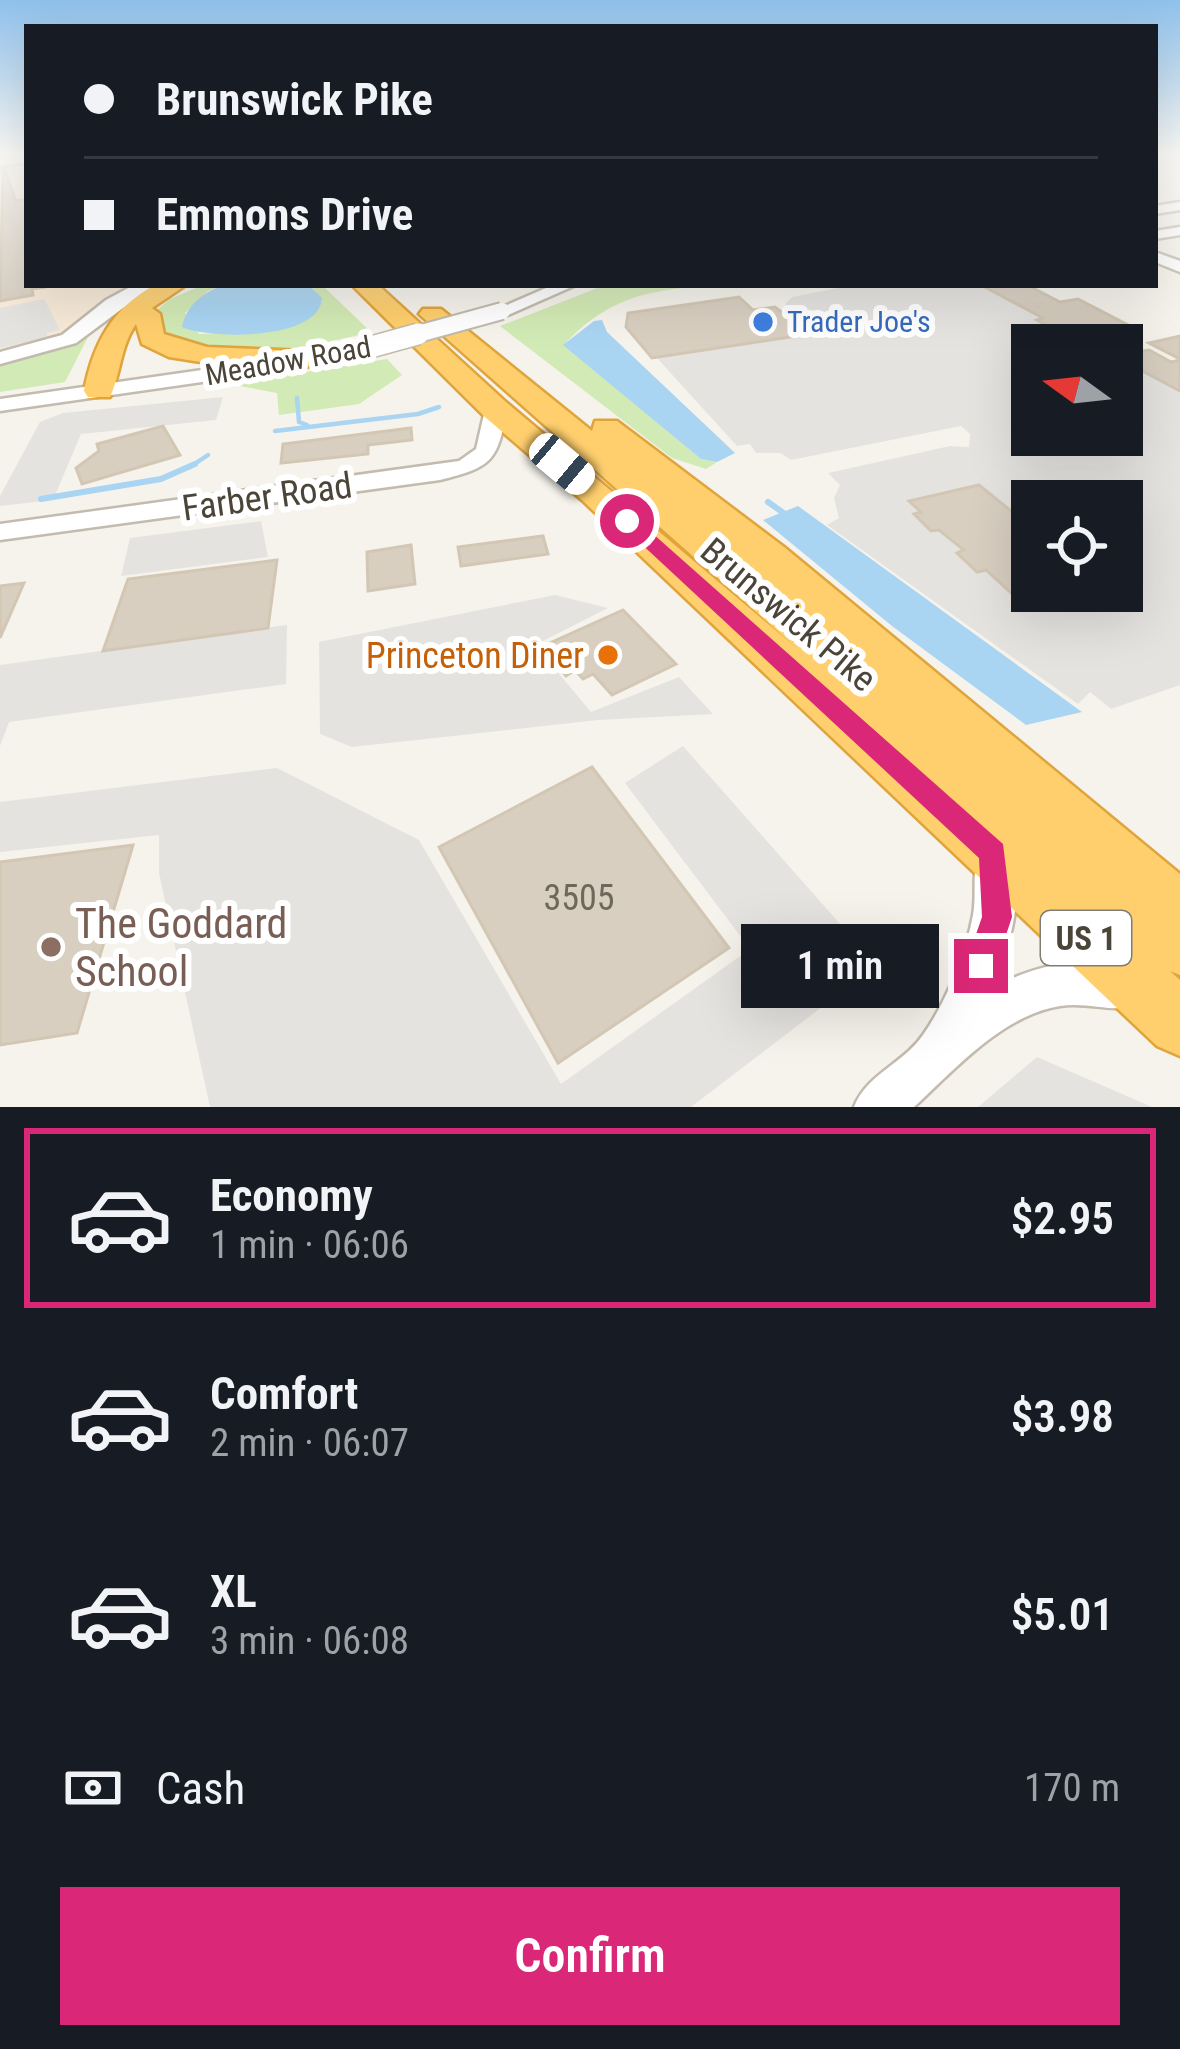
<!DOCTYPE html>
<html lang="en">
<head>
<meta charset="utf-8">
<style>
  body { margin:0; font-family:"Roboto Condensed",sans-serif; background:#242831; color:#f1f3f6; height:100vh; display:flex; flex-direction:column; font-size:45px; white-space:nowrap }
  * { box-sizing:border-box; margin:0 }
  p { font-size:39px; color:#9ea1a6 }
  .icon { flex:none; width:66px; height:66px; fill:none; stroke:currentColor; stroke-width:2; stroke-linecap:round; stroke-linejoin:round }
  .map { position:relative; height:1107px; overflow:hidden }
  .drawer { display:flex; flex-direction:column; background:#171b24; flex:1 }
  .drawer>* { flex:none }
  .top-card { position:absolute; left:24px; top:24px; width:1134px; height:264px; border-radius:0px; box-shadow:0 12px 48px #0002; display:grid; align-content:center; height:264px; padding:0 60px; background:#171b24 }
  .needle { width:78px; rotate:285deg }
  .tools { position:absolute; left:1011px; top:324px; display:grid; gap:24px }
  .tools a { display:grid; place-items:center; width:132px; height:132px; border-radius:0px; background:#171b24; box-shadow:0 12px 48px #0002; font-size:60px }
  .end { position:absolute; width:54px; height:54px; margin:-27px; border:15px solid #db2777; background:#fff; box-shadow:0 0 0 6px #fff }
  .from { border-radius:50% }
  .bubble { position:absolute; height:84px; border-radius:0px; background:#171b24; box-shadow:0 12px 48px #0002; font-size:39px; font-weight:600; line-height:84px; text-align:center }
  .car { position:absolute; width:36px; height:72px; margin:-36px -18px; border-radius:15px; box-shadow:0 0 9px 3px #0007; background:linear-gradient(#fff 24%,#345 0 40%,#fff 0 76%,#345 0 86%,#fff 0) }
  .top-card b { display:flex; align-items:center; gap:42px; height:114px; font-size:45px }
  .top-card b+b { border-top:3px solid #363941 }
  .top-card i { width:30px; height:30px; background:#f1f3f6 }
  ul { padding:21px 0 0; list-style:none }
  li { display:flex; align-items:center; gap:36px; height:180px; margin:0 24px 18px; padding:0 36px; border:6px solid transparent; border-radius:0px }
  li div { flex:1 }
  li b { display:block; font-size:45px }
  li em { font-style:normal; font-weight:600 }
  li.on { border-color:#db2777 }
  li>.icon { width:108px; height:108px; stroke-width:1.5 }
  .pay { display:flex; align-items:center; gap:30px; height:132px; padding:0 60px; font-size:45px }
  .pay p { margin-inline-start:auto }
  .button { display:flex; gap:24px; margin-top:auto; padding:24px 60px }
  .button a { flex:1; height:138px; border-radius:0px; background:#db2777; color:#fff; font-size:48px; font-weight:600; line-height:138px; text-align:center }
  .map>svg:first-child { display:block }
  .commercial { fill:#f7ead8 }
  .green { fill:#d2eab5 }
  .parking { fill:#e5e3e0; fill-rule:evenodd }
  .water { fill:#a9d4f2 }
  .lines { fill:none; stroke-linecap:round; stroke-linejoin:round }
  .stream-far1 { stroke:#a9d4f2; stroke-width:4.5 }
  .stream { stroke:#a9d4f2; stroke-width:6 }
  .building { fill:#d8cfc1; stroke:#d3c7b4; stroke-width:3 }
  .minor-casing { stroke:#c2bbae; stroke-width:5 }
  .highway-casing { stroke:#e0a43c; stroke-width:5 }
  .minor { fill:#fff; fill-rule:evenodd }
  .highway { fill:#ffcf6e; fill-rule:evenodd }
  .minor-bridge-far1-casing { stroke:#c2bbae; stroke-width:20; stroke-linecap:butt }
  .minor-bridge-casing { stroke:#c2bbae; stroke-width:24; stroke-linecap:butt }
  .minor-bridge-far1 { stroke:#fff; stroke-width:16 }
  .minor-bridge { stroke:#fff; stroke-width:21 }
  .route { fill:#db2777 }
  .shop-dot { fill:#3f7fe0; stroke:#fff; stroke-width:4.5 }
  .food-dot { fill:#e8710a; stroke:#fff; stroke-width:4.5 }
  .education-dot { fill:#8d6e63; stroke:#fff; stroke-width:4.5 }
  .labels { text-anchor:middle; stroke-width:12; stroke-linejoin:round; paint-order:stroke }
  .far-shop-label { font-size:30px; fill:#366cbe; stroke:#fff; text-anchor:start }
  .far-street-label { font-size:30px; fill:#4b4439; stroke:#fff }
  .shield { fill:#fff; stroke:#817c74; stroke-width:3 }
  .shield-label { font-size:33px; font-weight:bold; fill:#4b4439 }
  .street-label { font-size:36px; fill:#4b4439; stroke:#fff }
  .food-label { font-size:36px; fill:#c56008; stroke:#fff; text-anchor:end }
  .near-number-label { font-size:36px; fill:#6e675b }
  .near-education-label { font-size:42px; fill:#785e54; stroke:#fff; text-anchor:start }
</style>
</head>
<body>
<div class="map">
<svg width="1180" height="1107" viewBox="0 0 1180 1107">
  <rect width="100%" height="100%" fill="#f6f3ec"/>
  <polygon class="commercial" points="0,154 27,154 27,285 168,285 57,350 0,362"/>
  <g class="green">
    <path d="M203,285h20l-15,6 -23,22 14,21 64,-2 53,-41 -7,-6h13l49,47c-70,17 -147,34 -215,3l-5,-20 19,-16z"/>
    <path d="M605,285h158c-78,2 -143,-3 -199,60l137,114 16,3 -11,7 -34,-11 -172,-132z"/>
    <polygon points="88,337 65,382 0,392 0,360"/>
    <polygon points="387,359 402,375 359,404 279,415 277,393 229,384"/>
  </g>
  <g class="parking">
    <path d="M853,285h128l62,33 -5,2 56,25h-62v90h90v-75l58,31v294l-69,24 -21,-17 -12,12 -251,-179 12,-7 -5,-20 6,-13 -12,-12 122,-27 19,1 1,-13 -9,-8 -170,34 -11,-7h-24l-6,-9 -13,2 -81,-89 147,-22 -3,-4 10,-3 -25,-24 7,-7zM1032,501h90v90h-90z"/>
    <polygon points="44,299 60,330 47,333 47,338 0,348 0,308"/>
    <polygon points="223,397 216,420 81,434 53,500 0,506 0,496 40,422 63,413"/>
    <polygon points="261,521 268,557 121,576 130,538"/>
    <polygon points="555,595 608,608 535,645 591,712 679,677 713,714 598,720 352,747 320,734 319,642"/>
    <polygon points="287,625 286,684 9,722 0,746 0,665"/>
    <polygon points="683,746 841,925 843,991 691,1107 210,1107 159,873 159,835 0,852 0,802 277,768 419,840 561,1084 750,949 625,783"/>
    <polygon points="1037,1057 1152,1107 978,1107"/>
  </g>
  <g class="water">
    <path d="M223,285h86l13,13c-2,42 -110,42 -140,29 4,-22 21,-34 41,-42z"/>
    <polygon points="602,320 607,332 735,453 717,462 701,459 563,345 594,321"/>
    <polygon points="798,506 1082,712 1026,725 892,626 763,520"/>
  </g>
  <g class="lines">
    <g class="stream-far1">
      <polyline points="297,398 299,422 307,425"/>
      <polyline points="275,431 418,414 439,407"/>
      <polyline points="190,467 208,455"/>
    </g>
    <g class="stream">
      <polyline points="41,499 161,479 195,464"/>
      <polyline points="768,502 785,514"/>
    </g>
  </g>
  <g class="building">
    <polygon points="3,165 16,201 27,199 27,285 46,287 32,289 33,295 0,301"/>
    <polygon points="981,285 1027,285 1060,302 1078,299 1134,328 1080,338 1056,330 1037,320 1043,318"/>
    <polygon points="739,297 753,310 775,307 806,330 800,331 804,335 652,358 626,327 628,313"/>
    <polygon points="1180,336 1180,359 1149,343"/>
    <polygon points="1122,349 1131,353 1149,350 1171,362 1180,360 1180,391 1122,360"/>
    <polygon points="163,426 180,455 82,484 76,468 99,451 97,444"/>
    <polygon points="411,428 412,440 368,445 368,454 281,463 283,444"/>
    <polygon points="979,485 1032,528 1032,591 1057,591 1020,601 986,570 977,572 957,553 964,550 939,530 931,531 914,514 921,512 909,501"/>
    <polygon points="543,536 548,554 461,566 458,547"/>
    <polygon points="411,545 415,584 368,591 367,552"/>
    <polygon points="277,560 268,628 103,651 128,579"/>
    <polygon points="24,583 0,638 0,586"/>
    <polygon points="623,610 676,664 612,695 593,674 583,679 575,670 566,676 541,647"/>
    <polygon points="592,767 729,948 558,1063 439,847"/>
    <polygon points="133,845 77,1033 0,1045 0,862"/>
  </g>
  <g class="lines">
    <g class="minor-casing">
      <g id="minor">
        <polygon points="27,156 27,162 0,166 0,158"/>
        <polygon points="1180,202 1180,210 1155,214 1155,206"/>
        <polygon points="1180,227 1180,235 1155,239 1155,231"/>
        <polygon points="1155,252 1180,261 1180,272 1155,262"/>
        <polygon points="134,285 154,285 76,343 0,364 0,352 62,335 106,300"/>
        <polygon points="553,285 576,285 508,315 493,311"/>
        <polygon points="371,341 380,347 378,351 278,371 0,411 0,399 278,359"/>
        <path d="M496,404l11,6c-10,52 -15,57 -67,70l-440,60v-16l459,-63 17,-12 9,-39z"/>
        <path d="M994,846l14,5c19,43 1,95 -15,136 49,-24 98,-36 151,-15l6,16 -6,16c-27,11 -55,-3 -84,2 -57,9 -105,63 -146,101h-60c13,-33 50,-44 69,-72 23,-33 43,-81 50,-120 4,-21 -2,-44 7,-64z"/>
      </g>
    </g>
    <g class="highway-casing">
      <g id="highway">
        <path d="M155,285h31l-34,23 8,6 4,20 43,13 100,4 14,8 -14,8 -100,-4 -38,-6 -27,-13 -6,-20c-16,23 -15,49 -26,73h-22l-4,-6c9,-47 28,-83 71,-106z"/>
        <polygon points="352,285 378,285 507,403 799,650 419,314 423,309 441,309 592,431 595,421 617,421 784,547 1180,874 1180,975 1170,971 1180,980 1180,1056 1157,1046 582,500 485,417"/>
      </g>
    </g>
    <use href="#minor" class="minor"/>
    <use href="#highway" class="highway"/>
    <g class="minor-bridge-far1-casing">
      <polyline id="minor-bridge-far1" points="407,337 502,311"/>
    </g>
    <g class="minor-bridge-casing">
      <polyline id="minor-bridge" points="371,347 418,334"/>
    </g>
    <use href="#minor-bridge-far1" class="minor-bridge-far1"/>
    <use href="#minor-bridge" class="minor-bridge"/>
  </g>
  <linearGradient id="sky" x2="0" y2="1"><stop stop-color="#8fc1ec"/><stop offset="0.5" stop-color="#fbfaf6"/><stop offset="1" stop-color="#fbfaf6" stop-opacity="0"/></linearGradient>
  <rect width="1180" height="309" fill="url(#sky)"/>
  <polygon class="route" points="621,517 634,517 1003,844 1012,917 992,977 981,981 970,977 965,966 982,917 979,858 621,525"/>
  <circle class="shop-dot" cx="763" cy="322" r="12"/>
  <circle class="food-dot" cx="608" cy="655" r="12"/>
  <circle class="education-dot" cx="51" cy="947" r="12"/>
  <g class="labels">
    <g class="far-shop-label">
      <text x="787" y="332">Trader Joe's</text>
    </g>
    <g class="far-street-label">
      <text transform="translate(288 361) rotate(-10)" y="10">Meadow Road</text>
    </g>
    <rect class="shield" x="1041" y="911" width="90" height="54" rx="9"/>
    <g class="shield-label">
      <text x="1086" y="950">US 1</text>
    </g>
    <g class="street-label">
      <text transform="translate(267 496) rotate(-8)" y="13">Farber Road</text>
      <text transform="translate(789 614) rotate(40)" y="13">Brunswick Pike</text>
    </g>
    <g class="food-label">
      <text x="584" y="668">Princeton Diner</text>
    </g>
    <g class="near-number-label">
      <text x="579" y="910">3505</text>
    </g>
    <g class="near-education-label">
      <text x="75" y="938">The Goddard<tspan x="75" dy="48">School</tspan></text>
    </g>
  </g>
</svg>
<div class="tools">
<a><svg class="needle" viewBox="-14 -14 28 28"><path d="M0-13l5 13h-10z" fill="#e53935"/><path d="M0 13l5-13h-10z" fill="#9ea1a6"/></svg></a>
<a><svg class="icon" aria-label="locate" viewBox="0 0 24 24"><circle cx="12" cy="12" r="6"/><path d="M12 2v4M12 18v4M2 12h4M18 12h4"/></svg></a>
</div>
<i class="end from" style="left:627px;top:521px"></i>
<i class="end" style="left:981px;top:966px"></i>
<div class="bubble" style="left:741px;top:924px;width:198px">1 min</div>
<i class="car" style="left:562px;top:464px;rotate:130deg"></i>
<div class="top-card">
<b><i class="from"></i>Brunswick Pike</b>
<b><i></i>Emmons Drive</b>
</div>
</div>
<section class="drawer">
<ul>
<li class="on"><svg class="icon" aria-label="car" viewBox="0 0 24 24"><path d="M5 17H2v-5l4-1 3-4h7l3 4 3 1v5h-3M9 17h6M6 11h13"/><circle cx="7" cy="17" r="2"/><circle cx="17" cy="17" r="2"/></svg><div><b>Economy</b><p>1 min · 06:06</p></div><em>$2.95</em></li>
<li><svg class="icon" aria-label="car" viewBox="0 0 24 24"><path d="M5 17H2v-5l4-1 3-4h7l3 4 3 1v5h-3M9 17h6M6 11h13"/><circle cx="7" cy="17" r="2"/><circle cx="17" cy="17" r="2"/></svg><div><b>Comfort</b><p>2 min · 06:07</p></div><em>$3.98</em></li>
<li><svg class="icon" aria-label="car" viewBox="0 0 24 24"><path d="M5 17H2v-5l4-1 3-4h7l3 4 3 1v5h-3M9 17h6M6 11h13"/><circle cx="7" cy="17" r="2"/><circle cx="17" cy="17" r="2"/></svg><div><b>XL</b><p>3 min · 06:08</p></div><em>$5.01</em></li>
</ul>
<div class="pay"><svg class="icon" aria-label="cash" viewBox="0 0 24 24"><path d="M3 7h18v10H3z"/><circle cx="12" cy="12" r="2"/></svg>Cash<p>170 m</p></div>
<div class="button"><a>Confirm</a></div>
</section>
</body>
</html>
